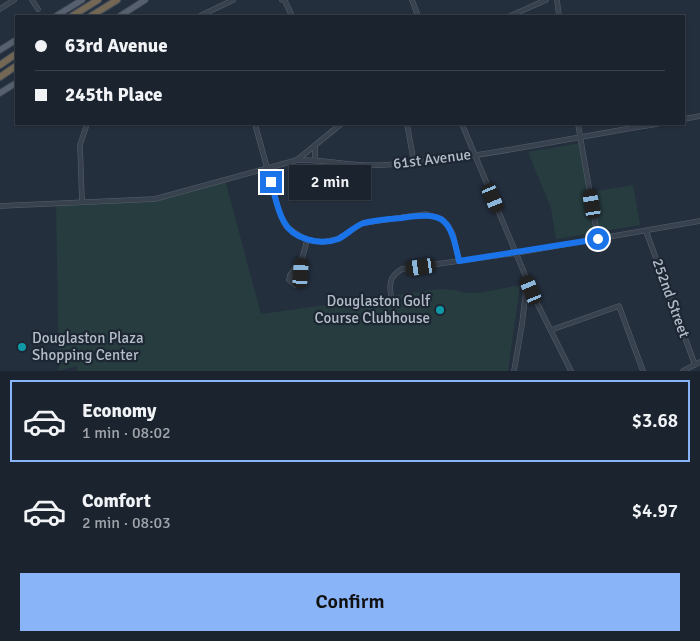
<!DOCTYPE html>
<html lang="en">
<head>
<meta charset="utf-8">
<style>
  body { margin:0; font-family:Signika,sans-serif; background:#282f3a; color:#f1f3f6; height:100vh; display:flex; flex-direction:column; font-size:19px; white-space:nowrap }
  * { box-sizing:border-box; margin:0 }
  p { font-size:16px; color:#a0a4aa }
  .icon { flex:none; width:28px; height:28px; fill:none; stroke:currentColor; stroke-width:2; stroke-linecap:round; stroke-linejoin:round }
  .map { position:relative; height:371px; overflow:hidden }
  .panel { display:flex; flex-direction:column; background:#1b232e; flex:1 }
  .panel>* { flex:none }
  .guide { position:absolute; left:15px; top:15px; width:670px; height:110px; border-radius:0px; box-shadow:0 1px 4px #0004,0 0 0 1px #39404a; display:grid; align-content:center; height:110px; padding:0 20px; background:#1b232e }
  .end { position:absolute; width:22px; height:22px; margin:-11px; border:6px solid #1a73e8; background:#fff; box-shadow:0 0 0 2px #fff }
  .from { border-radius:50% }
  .bubble { position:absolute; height:35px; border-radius:0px; background:#1b232e; box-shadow:0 1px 4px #0004,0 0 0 1px #39404a; font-size:16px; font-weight:600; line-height:35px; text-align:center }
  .car { position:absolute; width:15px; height:30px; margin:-15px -8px; border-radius:6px; box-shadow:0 0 4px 1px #0007; background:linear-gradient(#222 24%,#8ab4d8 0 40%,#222 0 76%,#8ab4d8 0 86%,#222 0) }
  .guide b { display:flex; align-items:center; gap:18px; height:48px; font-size:19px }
  .guide b+b { border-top:1px solid #39404a }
  .guide i { width:12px; height:12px; background:#f1f3f6 }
  ul { padding:9px 0 0; list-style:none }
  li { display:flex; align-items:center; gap:15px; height:82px; margin:0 10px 8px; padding:0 10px; border:2px solid transparent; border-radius:0px }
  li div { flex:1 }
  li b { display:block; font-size:19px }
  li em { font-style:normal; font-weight:600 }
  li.on { border-color:#8ab4f8 }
  li>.icon { width:45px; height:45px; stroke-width:1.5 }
  .button { display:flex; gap:10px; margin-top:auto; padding:10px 20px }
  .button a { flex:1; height:58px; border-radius:0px; background:#8ab4f8; color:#111; font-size:20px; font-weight:600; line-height:58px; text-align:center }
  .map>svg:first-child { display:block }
  .green { fill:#263c3f }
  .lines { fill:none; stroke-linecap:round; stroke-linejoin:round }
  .minor-casing { stroke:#565f6c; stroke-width:5.5 }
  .major-casing { stroke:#414a57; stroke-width:7 }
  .highway-casing { stroke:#434c59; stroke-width:8 }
  .minor { stroke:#38414e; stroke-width:4.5 }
  .major { stroke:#56606e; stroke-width:5.5 }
  .highway { stroke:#746855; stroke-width:6 }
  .route { stroke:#1a73e8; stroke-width:6 }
  .culture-dot { fill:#0f9aa8; stroke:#1d2633; stroke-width:2 }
  .labels { text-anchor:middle; stroke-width:4.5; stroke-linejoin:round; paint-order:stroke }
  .street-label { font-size:15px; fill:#b4bcc9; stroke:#1d2633 }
  .poi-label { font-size:15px; fill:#b4bcc9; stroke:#1d2633; text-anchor:end }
</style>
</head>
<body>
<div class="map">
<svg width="700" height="371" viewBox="0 0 700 371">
  <rect width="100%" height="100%" fill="#242f3e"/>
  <g class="green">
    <polygon points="581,143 590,192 633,185 640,225 556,239 551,208 528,152"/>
    <polygon points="225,180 261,314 440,289 456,290 464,293 478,293 520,285 508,371 77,371 77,366 59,371 56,203 159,200"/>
  </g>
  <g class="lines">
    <g class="minor-casing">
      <g id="minor">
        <polyline points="32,0 38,9"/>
        <polyline points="282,0 285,1 292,16"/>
        <polyline points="412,0 418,16"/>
        <polyline points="557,0 559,16"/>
        <polyline points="0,9 14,0"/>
        <polyline points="200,16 233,0"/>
        <polyline points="510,16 546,0"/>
        <polyline points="684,119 700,116"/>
        <polyline points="255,124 279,211 286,226 295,233 307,240 323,242 338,239 363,223 426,214 442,219 448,226 453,234 459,261"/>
        <polyline points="407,124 414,163"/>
        <polyline points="462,124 536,301 571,371"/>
        <polyline points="578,124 598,239"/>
        <polyline points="315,146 315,159"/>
        <polyline points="297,160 341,124"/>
        <polyline points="82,202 80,145 87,124"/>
        <path d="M0,206l155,-7 142,-39c29,-1 57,7 86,5 91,-5 184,-27 274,-41"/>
        <polyline points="646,231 695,365"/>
        <polyline points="302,259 301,279 295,285 289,280 290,275 302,259 307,240"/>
        <path d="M391,296c-2,-13 -1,-20 11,-27l114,-16 184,-32"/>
        <polyline points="551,330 619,306 643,371"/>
        <polyline points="514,371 522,324 527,281"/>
        <polyline points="683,371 700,362"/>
      </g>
    </g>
    <g class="major-casing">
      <g id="major">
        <polyline points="56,16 82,0"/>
        <polyline points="120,16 145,0"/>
        <polyline points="0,50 16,40"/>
        <polyline points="0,93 16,83"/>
      </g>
    </g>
    <g class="highway-casing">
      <g id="highway">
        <polyline points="72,16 98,0"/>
        <polyline points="91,16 117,0"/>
        <polyline points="0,65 16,54"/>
        <polyline points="0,77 16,66"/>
      </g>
    </g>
    <use href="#minor" class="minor"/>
    <use href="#major" class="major"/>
    <use href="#highway" class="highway"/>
  </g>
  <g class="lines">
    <path class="route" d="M271,182c4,13 6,28 13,40 9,17 36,24 54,17 9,-4 16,-13 26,-16 11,-3 25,-4 37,-5 45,-7 49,1 58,43l139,-22"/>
  </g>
  <g class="culture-dot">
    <circle cx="440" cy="310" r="5"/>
    <circle cx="22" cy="347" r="5"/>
  </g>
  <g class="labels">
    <g class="street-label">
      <text transform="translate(432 159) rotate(-7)" y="5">61st Avenue</text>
      <text transform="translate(671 298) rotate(70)" y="5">252nd Street</text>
    </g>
    <g class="poi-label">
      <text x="430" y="306">Douglaston Golf<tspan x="430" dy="17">Course Clubhouse</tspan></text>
      <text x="32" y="343" text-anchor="start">Douglaston Plaza<tspan x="32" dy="17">Shopping Center</tspan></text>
    </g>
  </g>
</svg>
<i class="end from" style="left:598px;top:239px"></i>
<i class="end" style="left:271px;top:182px"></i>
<div class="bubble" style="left:289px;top:165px;width:82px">2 min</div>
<i class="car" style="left:493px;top:198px;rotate:157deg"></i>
<i class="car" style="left:592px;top:204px;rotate:350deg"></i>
<i class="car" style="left:421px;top:267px;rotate:262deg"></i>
<i class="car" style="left:301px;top:273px;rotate:4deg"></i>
<i class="car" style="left:531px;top:290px;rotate:337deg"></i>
<div class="guide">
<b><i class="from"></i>63rd Avenue</b>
<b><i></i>245th Place</b>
</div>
</div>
<section class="panel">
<ul>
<li class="on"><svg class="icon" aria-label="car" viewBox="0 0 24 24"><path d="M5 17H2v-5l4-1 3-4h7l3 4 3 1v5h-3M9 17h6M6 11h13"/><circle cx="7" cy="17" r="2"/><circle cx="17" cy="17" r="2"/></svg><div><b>Economy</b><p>1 min · 08:02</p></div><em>$3.68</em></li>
<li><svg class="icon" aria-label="car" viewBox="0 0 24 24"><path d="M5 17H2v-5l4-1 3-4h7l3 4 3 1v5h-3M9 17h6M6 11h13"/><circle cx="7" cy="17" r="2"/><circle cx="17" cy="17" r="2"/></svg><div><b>Comfort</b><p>2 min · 08:03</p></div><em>$4.97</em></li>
</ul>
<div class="button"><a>Confirm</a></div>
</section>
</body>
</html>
